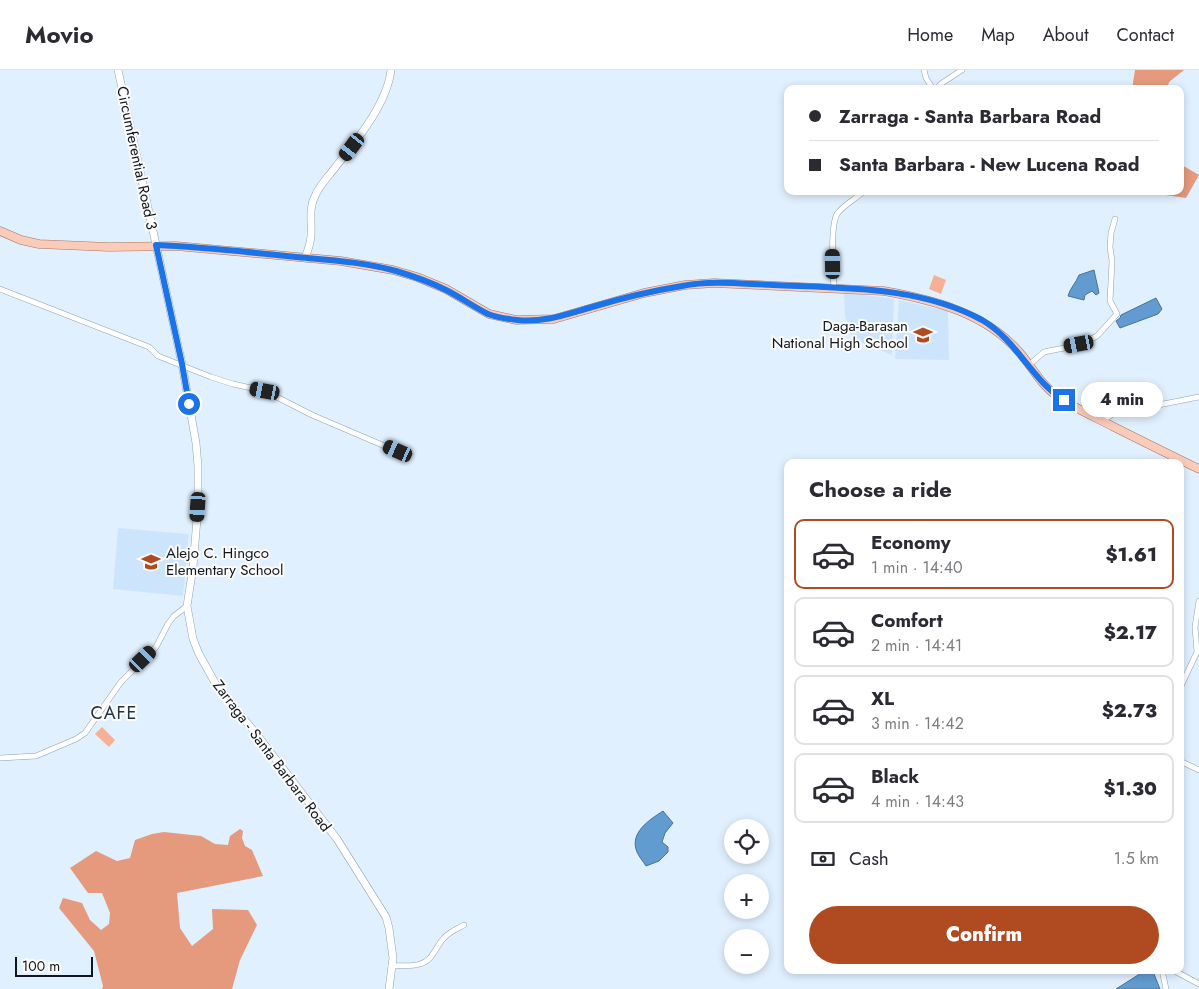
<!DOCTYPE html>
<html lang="en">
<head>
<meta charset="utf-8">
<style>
  body { margin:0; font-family:Jost,sans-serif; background:#f7f7f7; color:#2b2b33; height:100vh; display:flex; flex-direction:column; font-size:19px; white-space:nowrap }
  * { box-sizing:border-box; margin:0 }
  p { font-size:16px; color:#7c7c81 }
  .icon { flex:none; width:28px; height:28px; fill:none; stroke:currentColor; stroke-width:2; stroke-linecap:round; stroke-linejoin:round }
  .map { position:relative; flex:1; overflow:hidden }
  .side { position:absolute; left:784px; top:389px; width:400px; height:515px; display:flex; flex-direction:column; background:#fff; border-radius:10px; box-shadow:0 2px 8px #0003 }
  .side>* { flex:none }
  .top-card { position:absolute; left:784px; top:15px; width:400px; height:110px; border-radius:10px; box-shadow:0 2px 8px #0003; display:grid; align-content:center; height:110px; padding:0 25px; background:#fff }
  .buttons { position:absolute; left:724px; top:749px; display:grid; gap:10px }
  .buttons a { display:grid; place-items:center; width:45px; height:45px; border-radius:50%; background:#fff; box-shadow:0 2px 8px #0003; font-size:25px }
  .scale { position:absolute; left:15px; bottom:12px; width:78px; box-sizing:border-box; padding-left:5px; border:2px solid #0f161c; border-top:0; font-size:14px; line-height:18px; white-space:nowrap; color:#0f161c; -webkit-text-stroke:4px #fbfbfb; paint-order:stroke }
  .end { position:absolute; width:22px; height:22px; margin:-11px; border:6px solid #1a73e8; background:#fff; box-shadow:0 0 0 2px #fff }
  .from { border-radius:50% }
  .bubble { position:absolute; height:35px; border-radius:18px; background:#fff; box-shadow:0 2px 8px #0003; font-size:16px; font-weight:800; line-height:35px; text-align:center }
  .car { position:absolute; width:15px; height:30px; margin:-15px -8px; border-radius:6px; box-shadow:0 0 4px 1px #0007; background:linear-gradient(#222 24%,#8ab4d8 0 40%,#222 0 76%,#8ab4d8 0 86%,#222 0) }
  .top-card b { display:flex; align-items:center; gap:18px; height:48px; font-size:19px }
  .top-card b+b { border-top:1px solid #e1e1e2 }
  .top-card i { width:12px; height:12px; background:#2b2b33 }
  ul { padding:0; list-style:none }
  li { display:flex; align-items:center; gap:15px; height:70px; margin:0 10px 8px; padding:0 15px; border:2px solid #e1e1e2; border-radius:10px }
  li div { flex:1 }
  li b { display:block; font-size:19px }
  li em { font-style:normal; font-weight:800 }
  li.current { border-color:#b04a20 }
  li>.icon { width:45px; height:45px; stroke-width:1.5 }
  h2 { padding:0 25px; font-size:22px; line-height:60px }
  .pay { display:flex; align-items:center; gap:12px; height:55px; padding:0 25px; font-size:19px }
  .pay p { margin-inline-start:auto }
  .primary-button { display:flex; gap:10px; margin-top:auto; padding:10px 25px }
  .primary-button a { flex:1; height:58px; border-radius:30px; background:#b04a20; color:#fff; font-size:20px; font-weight:800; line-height:58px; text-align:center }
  header { display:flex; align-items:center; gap:30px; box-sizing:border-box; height:70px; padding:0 25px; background:#fff; border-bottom:1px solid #e1e1e2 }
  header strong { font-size:24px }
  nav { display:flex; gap:28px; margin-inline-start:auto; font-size:18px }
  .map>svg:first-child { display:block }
  .built { fill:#cce5fd }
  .green { fill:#f6b096 }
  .forest { fill:#e5997d }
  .water { fill:#619bd0; stroke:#48739a }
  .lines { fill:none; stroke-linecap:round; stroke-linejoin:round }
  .street-casing { stroke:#8fa1b2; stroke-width:6 }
  .secondary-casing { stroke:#8fa1b2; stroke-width:8 }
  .primary-casing { stroke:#a67665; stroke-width:9 }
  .street { stroke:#fff; stroke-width:5 }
  .secondary { stroke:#fff; stroke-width:7 }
  .primary { stroke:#fbcbba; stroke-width:8 }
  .route { stroke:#1a73e8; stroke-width:6 }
  .labels { text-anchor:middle; stroke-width:4; stroke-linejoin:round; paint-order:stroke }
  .street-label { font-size:15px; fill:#0f161c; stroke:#fbfbfb }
  .poi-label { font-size:15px; fill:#0f161c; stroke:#fbfbfb; text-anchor:end }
  .quarter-label { font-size:18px; letter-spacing:1px; fill:#243341; stroke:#fbfbfb }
</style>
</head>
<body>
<header>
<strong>Movio</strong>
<nav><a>Home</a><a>Map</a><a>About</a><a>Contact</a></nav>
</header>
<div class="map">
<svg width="1199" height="919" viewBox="0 0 1199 919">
  <rect width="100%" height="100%" fill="#e1f0ff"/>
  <g class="built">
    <polygon points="844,222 894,229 892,285 853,269 845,247"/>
    <polygon points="899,230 948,241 949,290 895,289"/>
    <polygon points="118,458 189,464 183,526 113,519"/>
  </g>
  <g class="green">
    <polygon points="934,205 946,210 941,224 929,219"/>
    <polygon points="102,657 115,670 109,677 95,664"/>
  </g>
  <g class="forest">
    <polygon points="1135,0 1184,0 1169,12 1167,19 1132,19"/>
    <polygon points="1180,94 1199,105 1186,128 1152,123 1151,121 1180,121"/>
    <polygon points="240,759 243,761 242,768 245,776 252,780 263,806 177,823 180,858 192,876 213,859 212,839 248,840 257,855 240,890 232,919 102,919 103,916 94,881 59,838 63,828 82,833 90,850 101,860 109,854 110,843 102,823 88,823 70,798 96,781 117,791 130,788 135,770 152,764 164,762 201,766 215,774 228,775 230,766"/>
  </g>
  <g class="water">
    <path d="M1094,200l5,23 -3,2 -4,-4 -7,4 -1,5 -16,-4c2,-8 8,-13 11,-21z"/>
    <polygon points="1156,228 1162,239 1158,244 1120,258 1116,251 1120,248 1121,245"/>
    <path d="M663,741l10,12 -8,10 -3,9 6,5v5l-9,9 -13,5c-3,-5 -7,-9 -9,-14 -8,-19 12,-32 26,-41z"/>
    <polygon points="1146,900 1150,900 1154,904 1160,919 1116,919"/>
  </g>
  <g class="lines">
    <g class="street-casing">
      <g id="street">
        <polyline points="924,0 926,8 933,19"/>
        <polyline points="936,19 942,13 962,0"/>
        <path d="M834,218c-1,-15 -4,-61 3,-74 6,-9 19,-15 27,-23"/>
        <polyline points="0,219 149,277 158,286 211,307 233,314 265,321 312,345 408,386"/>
        <polyline points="1029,295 1044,282 1079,275 1097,266 1117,244 1110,231 1112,191 1110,177 1111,163 1115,149"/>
        <polyline points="1102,351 1113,344 1199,327"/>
        <polyline points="1180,618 1197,582 1195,557 1199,531"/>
        <polyline points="0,688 36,686 76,669 85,663 121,612 156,577 168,554 174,546 187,536"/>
        <polyline points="1180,691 1199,700"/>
        <path d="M391,896c9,-1 20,1 29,-2 13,-3 15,-17 24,-26 5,-6 13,-9 20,-13"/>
        <polyline points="1162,900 1166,919"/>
        <polyline points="1173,900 1199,914"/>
      </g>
    </g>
    <g class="secondary-casing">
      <g id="secondary">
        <polyline points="118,0 182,294 196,373 198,396 198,437 193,497 187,536 193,569 199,584 218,618 254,661 337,769 386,847 389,858 393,888 389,919"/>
        <path d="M305,188c3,-8 6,-15 6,-23 1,-15 -3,-27 5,-41 4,-9 12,-17 18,-25 21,-27 53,-64 57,-99"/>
      </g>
    </g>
    <g class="primary-casing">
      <path id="primary" d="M0,161l21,9 18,4 70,3 67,-1 165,15 52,9 24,7 29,12 43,25 27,6 38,-1 90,-26 41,-8 29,-2 170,8c50,9 102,22 136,62 12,14 21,32 37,43 17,12 38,21 57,31 28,14 56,28 85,42"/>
    </g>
    <use href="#street" class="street"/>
    <use href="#secondary" class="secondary"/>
    <use href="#primary" class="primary"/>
  </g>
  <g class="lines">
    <path class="route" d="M189,334l-7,-40 -26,-119c47,2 93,7 140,12 33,3 68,5 100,14 17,5 34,11 50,19 14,7 28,17 42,24 8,3 20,5 29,6 27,3 50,-6 75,-13 30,-9 59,-16 90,-21 30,-6 61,-2 91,-1 70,3 146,1 209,35 36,21 49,60 82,80"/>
  </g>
  <defs>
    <g id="school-bare" transform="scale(1.5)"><path d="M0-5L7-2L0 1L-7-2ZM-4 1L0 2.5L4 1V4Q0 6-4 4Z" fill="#b04a20" stroke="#fbfbfb" stroke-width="2.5" paint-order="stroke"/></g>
  </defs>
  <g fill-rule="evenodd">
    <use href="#school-bare" x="923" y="265"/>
    <use href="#school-bare" x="151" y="492"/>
  </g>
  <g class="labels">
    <g class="street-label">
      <text transform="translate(137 88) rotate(78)" y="5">Circumferential Road 3</text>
      <text transform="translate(272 686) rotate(53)" y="5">Zarraga - Santa Barbara Road</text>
    </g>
    <g class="poi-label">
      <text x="908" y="261">Daga-Barasan<tspan x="908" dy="17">National High School</tspan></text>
      <text x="166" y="488" text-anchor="start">Alejo C. Hingco<tspan x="166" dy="17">Elementary School</tspan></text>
    </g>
    <g class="quarter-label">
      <text x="114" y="649">CAFE</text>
    </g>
  </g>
</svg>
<div class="buttons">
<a><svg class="icon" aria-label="locate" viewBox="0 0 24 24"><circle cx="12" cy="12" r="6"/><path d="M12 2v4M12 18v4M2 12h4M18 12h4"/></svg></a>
<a>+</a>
<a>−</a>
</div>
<div class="scale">100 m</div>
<i class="end from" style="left:189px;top:334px"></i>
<i class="end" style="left:1064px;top:330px"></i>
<div class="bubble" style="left:1081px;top:312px;width:82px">4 min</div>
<i class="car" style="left:352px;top:77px;rotate:217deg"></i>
<i class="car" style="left:833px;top:194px;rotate:359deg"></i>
<i class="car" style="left:1079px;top:274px;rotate:259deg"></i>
<i class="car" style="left:265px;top:321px;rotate:281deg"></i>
<i class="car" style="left:398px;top:381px;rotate:294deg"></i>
<i class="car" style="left:198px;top:437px;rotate:184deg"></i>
<i class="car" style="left:143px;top:589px;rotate:46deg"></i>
<div class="top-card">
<b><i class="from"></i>Zarraga - Santa Barbara Road</b>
<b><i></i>Santa Barbara - New Lucena Road</b>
</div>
<section class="side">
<h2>Choose a ride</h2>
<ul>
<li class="current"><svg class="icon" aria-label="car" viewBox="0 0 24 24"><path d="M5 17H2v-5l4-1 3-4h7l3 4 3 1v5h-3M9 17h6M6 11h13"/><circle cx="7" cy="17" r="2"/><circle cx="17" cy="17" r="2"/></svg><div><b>Economy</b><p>1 min · 14:40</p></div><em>$1.61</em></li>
<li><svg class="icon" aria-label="car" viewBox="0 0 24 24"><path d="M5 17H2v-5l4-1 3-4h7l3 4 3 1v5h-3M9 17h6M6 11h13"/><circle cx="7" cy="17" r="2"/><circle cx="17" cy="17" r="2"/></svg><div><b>Comfort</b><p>2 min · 14:41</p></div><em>$2.17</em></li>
<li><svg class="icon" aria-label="car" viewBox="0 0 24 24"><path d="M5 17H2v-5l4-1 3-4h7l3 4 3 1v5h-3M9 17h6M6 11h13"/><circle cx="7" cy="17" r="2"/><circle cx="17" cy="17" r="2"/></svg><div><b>XL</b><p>3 min · 14:42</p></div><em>$2.73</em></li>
<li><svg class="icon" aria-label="car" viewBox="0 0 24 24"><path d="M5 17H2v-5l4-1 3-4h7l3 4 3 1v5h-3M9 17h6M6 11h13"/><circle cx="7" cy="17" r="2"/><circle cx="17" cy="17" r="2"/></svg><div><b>Black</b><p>4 min · 14:43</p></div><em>$1.30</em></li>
</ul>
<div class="pay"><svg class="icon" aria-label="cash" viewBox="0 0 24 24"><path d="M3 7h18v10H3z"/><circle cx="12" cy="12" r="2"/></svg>Cash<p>1.5 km</p></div>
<div class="primary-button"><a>Confirm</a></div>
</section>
</div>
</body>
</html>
